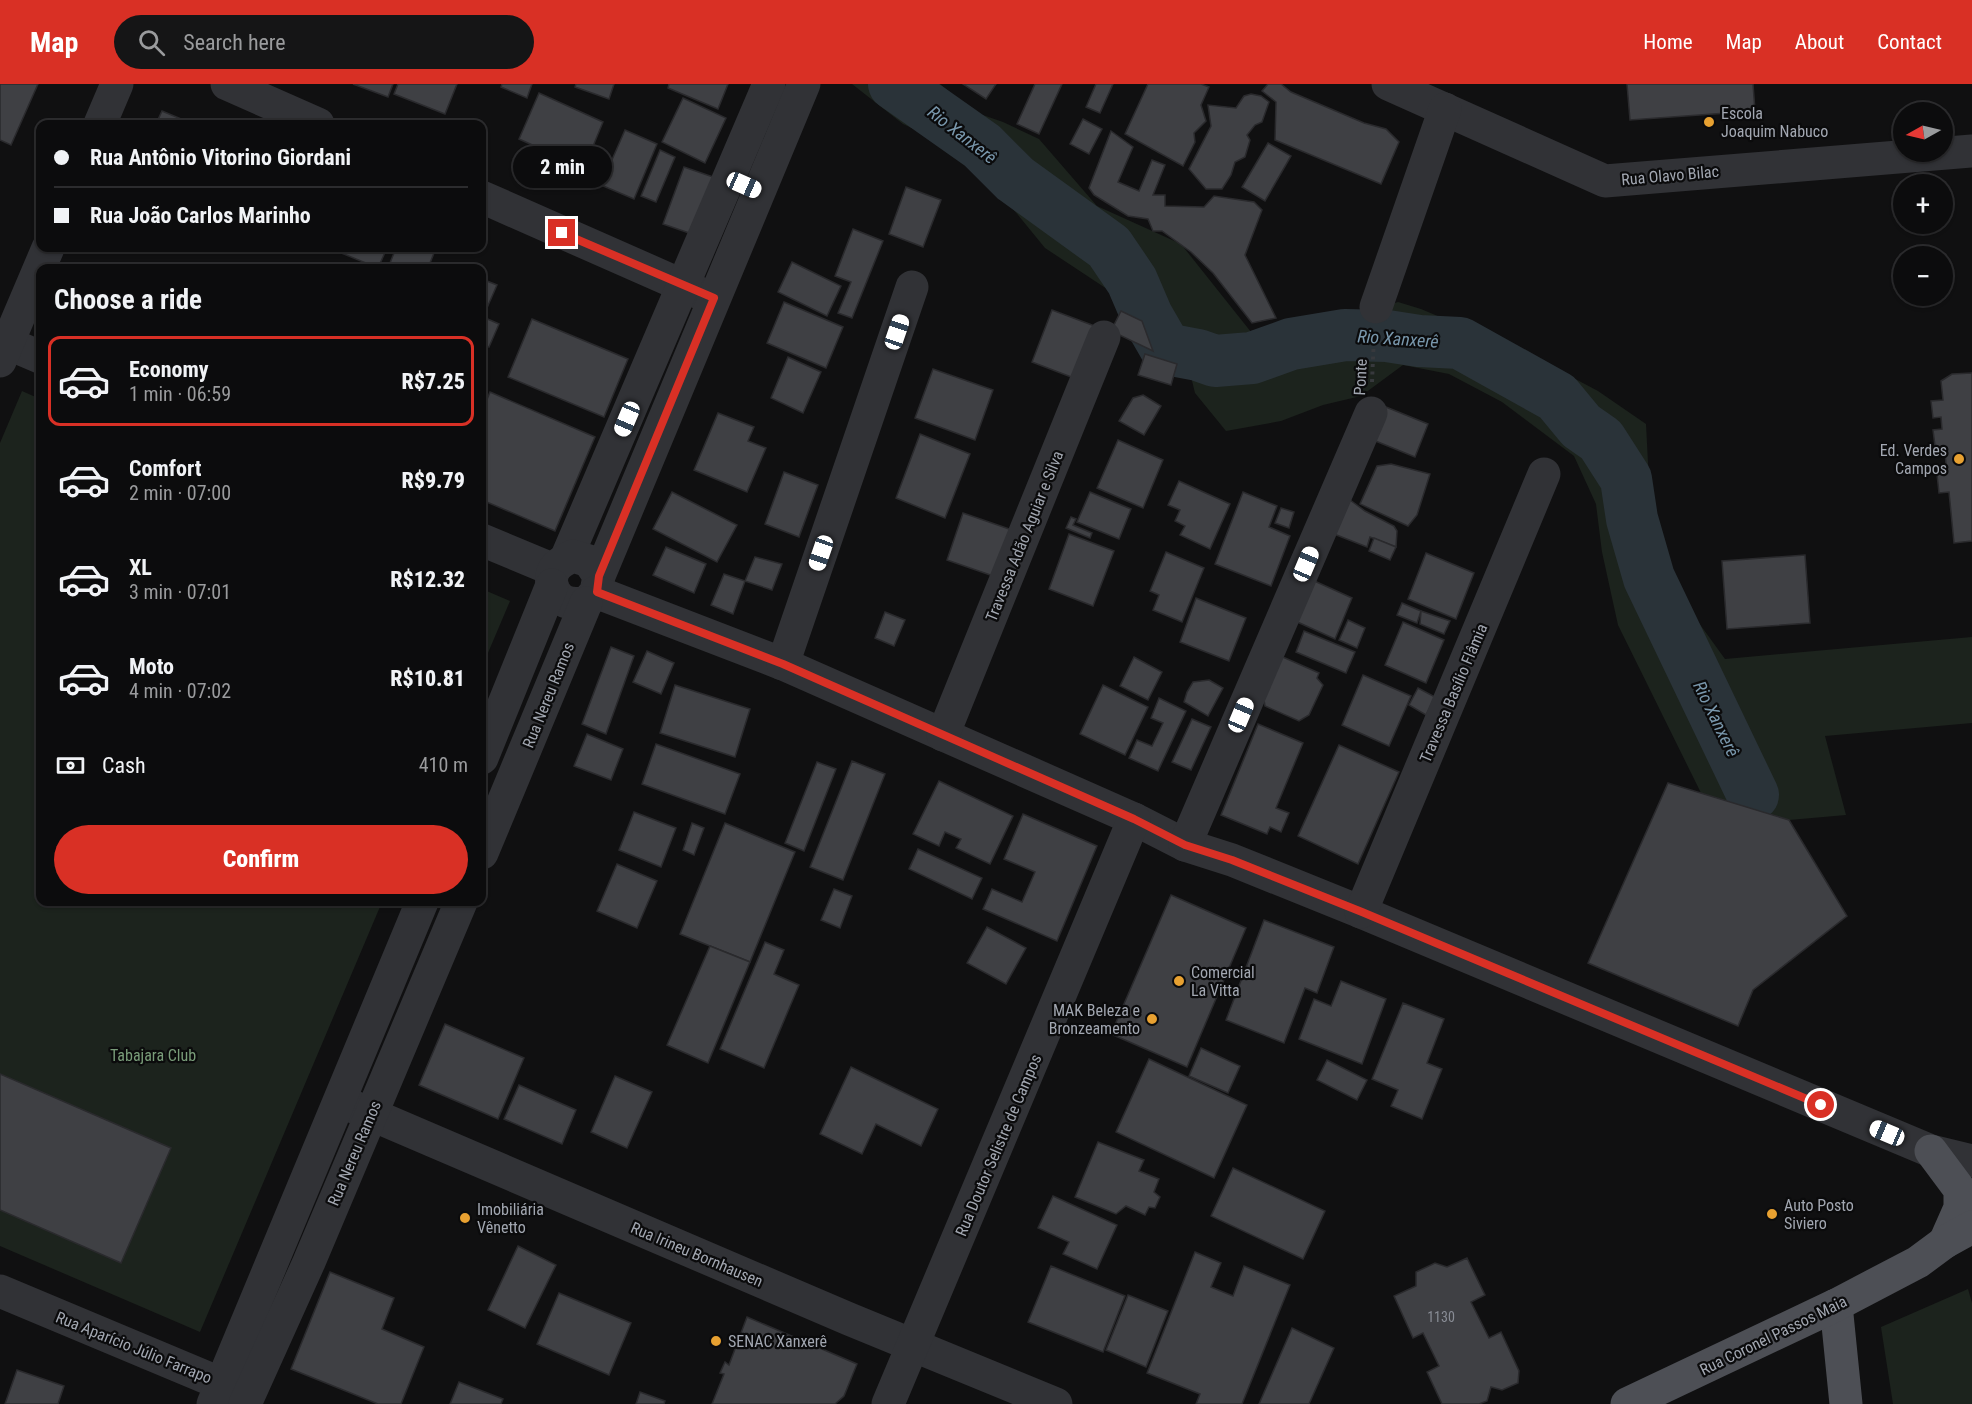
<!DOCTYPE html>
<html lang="en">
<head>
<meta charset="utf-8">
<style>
  body { margin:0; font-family:"Roboto Condensed",sans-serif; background:#151516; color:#f1f3f6; height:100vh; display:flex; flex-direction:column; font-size:22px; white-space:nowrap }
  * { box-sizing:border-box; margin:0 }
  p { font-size:20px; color:#9a9b9d }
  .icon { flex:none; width:33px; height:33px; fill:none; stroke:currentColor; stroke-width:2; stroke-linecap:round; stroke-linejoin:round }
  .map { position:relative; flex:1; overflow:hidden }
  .sheet { position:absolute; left:36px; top:180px; width:450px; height:642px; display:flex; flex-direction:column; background:#0c0c0d; border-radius:12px; box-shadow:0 2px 4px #0004,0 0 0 2px #2c2c2e }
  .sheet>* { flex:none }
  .banner { position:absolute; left:36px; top:36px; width:450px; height:132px; border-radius:12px; box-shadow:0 2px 4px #0004,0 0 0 2px #2c2c2e; display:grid; align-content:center; height:132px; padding:0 18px; background:#0c0c0d }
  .needle { width:39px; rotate:262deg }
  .tools { position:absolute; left:1893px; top:18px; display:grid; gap:12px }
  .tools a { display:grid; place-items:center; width:60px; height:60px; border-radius:50%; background:#0c0c0d; box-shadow:0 2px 4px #0004,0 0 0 2px #2c2c2e; font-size:30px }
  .end { position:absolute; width:27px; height:27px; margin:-14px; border:8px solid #d93025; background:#fff; box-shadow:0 0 0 3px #fff }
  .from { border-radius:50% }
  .bubble { position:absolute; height:42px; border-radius:21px; background:#0c0c0d; box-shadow:0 2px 4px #0004,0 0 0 2px #2c2c2e; font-size:20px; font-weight:800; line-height:42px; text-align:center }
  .car { position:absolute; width:18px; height:36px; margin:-18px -9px; border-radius:8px; box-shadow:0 0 4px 2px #0007; background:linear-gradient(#fff 24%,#345 0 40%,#fff 0 76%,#345 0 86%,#fff 0) }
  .banner b { display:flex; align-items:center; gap:21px; height:57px; font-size:22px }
  .banner b+b { border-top:2px solid #2c2c2e }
  .banner i { width:15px; height:15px; background:#f1f3f6 }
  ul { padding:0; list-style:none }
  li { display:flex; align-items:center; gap:18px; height:90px; margin:0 12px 9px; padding:0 6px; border:3px solid transparent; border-radius:12px }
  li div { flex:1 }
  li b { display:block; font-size:22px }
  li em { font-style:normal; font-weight:800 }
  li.on { border-color:#d93025 }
  li>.icon { width:54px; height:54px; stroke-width:1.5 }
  h2 { padding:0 18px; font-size:27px; line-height:72px }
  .pay { display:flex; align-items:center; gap:15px; height:66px; padding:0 18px; font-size:22px }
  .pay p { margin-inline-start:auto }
  .action { display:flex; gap:12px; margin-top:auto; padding:12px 18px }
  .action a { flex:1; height:69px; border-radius:36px; background:#d93025; color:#fff; font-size:24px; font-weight:800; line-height:69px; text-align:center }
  header { display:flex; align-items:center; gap:36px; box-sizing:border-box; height:84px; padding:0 30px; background:#d93025; color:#fff }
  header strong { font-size:28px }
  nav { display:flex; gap:33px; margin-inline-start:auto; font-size:21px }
  .search { width:420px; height:54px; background:#151516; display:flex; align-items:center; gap:15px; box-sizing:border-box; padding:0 21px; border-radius:33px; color:#9a9b9d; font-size:22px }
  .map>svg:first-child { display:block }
  .green { fill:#1c231d }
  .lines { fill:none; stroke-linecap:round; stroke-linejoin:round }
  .river { stroke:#2a3339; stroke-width:52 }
  .building { fill:#3f4044; stroke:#2a2a2d; stroke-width:1.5 }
  .path { stroke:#37393d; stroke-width:4; stroke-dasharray:3 4.5; stroke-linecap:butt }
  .minor { stroke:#313236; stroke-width:33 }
  .major { stroke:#4d4f55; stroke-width:33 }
  .route { stroke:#d93025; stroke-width:8 }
  .poi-dot { fill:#e8a131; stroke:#0b0b0c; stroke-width:2 }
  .labels { text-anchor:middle; stroke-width:4.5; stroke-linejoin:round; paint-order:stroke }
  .number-label { font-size:14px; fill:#898d96 }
  .poi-label { font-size:16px; fill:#a2a7b1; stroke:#0b0b0c; text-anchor:start }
  .street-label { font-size:16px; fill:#a2a7b1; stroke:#0b0b0c }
  .park-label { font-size:16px; fill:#799c79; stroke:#0b0b0c }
  .water-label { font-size:18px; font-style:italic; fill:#7997ac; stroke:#0b0b0c }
</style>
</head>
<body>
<header>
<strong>Map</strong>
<div class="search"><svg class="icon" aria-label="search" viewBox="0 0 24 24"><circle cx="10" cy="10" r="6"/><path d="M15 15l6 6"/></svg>Search here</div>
<nav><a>Home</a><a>Map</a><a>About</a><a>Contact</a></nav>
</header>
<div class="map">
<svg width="1972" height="1320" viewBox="0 0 1972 1320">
  <rect width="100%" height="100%" fill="#101011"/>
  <g class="green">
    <polygon points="852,0 940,0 974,28 1003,38 1039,55 1097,122 1181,160 1251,248 1283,244 1350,233 1398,218 1421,225 1530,271 1598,307 1646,340 1649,398 1662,488 1725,575 1972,553 1972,639 1825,652 1846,731 1789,736 1701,709 1618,541 1602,468 1596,420 1574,372 1502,318 1449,290 1403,281 1361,312 1323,321 1281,337 1226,347 1195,309 1180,248 1107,205 1045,164 968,70 903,40"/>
    <polygon points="22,307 40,315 40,818 382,818 200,1248 0,1162 0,359"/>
    <polygon points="482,505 510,517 482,583"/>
    <polygon points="1968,1205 1972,1219 1972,1320 1893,1320 1881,1243"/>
  </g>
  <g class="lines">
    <polyline class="river" points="894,0 982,62 1015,95 1109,163 1132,197 1147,232 1166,265 1198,271 1215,277 1252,274 1291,260 1345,251 1387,252 1419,257 1460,259 1557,313 1581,342 1601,356 1626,395 1632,435 1649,494 1753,711"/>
  </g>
  <g class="building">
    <polygon points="0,0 38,0 11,61 0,56"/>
    <polygon points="353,0 393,0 388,13"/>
    <polygon points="398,0 457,0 445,30 394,10"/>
    <polygon points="502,0 532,0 527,14 501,3"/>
    <polygon points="576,0 614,0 609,15 575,3"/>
    <polygon points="669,0 728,0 718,25 668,4"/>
    <polygon points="963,0 996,0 986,15"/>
    <polygon points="1035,0 1062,0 1039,50 1017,40"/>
    <polygon points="1096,0 1113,0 1100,29 1086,23"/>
    <polygon points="1148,0 1201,0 1209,3 1201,21 1206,37 1194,49 1195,58 1183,82 1125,50"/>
    <polygon points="1268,0 1281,0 1291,8 1364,39 1386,45 1399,58 1381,100 1275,56 1276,18 1262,7"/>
    <polygon points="1627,0 1753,0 1755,27 1630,36"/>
    <polygon points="539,9 603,38 584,84 519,55"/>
    <polygon points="1251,10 1261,12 1269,18 1262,38 1255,41 1247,51 1250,56 1245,73 1235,78 1231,91 1222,105 1206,105 1189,85 1211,42 1208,21 1236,24 1244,12"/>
    <polygon points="683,14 726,34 705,79 662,58"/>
    <polygon points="162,27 193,40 156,40"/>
    <polygon points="1083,35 1102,45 1089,70 1070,60"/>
    <polygon points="625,46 657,60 634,115 601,101"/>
    <polygon points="1111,47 1133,63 1118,98 1139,107 1152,76 1165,81 1153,111 1165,111 1165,122 1204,123 1214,112 1254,118 1262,126 1245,171 1276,234 1252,239 1213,189 1191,168 1162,147 1153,147 1148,135 1128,132 1094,111 1089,104"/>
    <polygon points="1268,59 1291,72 1265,117 1242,103"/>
    <polygon points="660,66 675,73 656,118 641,112"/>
    <polygon points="684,83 713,93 692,150 663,140"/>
    <polygon points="906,103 941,116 923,163 889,150"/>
    <polygon points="853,145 883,157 852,234 838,229 851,198 835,192"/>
    <polygon points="341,164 387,164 378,184 339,168"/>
    <polygon points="396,164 436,164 428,184 388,184"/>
    <polygon points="792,178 841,202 827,232 778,208"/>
    <polygon points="482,195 497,201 483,233 499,240 489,263 482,260"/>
    <polygon points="784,218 843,243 826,284 767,259"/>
    <polygon points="1052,226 1100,244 1079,296 1032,278"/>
    <polygon points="1121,227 1142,237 1153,267 1111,247"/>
    <polygon points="532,235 628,275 604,333 508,293"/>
    <polygon points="1145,270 1177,280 1171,301 1138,291"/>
    <polygon points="788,273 821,288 803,329 771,314"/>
    <polygon points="933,285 993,306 975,356 915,334"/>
    <polygon points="1972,289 1972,457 1954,459 1949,408 1939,409 1936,381 1946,380 1945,369 1936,370 1933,346 1942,345 1941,333 1933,334 1931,317 1943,316 1941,297 1952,290"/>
    <polygon points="490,308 595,353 555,447 482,416 482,328"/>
    <polygon points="1143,311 1161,322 1144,351 1119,337 1133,314"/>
    <polygon points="1386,323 1428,340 1415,373 1373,356"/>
    <polygon points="718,329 754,343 748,357 766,364 747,408 694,386"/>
    <polygon points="920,350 970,370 945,434 896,414"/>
    <polygon points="1118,356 1163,376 1143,424 1097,404"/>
    <polygon points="1391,380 1430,390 1417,431 1408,442 1360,420 1377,382"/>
    <polygon points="784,388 818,401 799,453 765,440"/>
    <polygon points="1179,397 1230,420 1210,465 1180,451 1185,442 1175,437 1180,426 1168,421"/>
    <polygon points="672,408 737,441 717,478 653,445"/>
    <polygon points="1090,408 1131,425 1119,455 1077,438"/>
    <polygon points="1243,408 1277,422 1269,443 1290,452 1271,502 1215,480"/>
    <polygon points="1346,413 1365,427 1394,442 1397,447 1396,463 1370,453 1367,463 1329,448"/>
    <polygon points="1281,424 1294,428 1289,444 1275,439"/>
    <polygon points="963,429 1015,447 999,494 947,476"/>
    <polygon points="1071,433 1076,435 1073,441 1092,449 1090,454 1066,444"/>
    <polygon points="1069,450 1114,467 1093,522 1049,505"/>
    <polygon points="1374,454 1396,463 1390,476 1369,467"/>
    <polygon points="666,463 706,480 694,509 653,491"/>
    <polygon points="1166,468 1204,484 1182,538 1153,526 1159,511 1150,507"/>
    <polygon points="1426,469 1474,489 1456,535 1408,515"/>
    <polygon points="1805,471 1810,539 1727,545 1722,477"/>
    <polygon points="755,473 782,480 772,506 745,497"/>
    <polygon points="724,490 745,497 733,530 711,521"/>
    <polygon points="1310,495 1352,514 1335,555 1293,536"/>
    <polygon points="1196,514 1246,534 1229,577 1180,558"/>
    <polygon points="1402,519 1421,527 1417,539 1397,531"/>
    <polygon points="1421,527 1450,537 1444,550 1420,540"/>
    <polygon points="885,528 905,536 894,562 875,554"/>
    <polygon points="1348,536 1365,544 1357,564 1339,556"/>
    <polygon points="1403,538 1444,556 1426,599 1385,581"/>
    <polygon points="1304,547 1355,568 1346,589 1296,568"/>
    <polygon points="611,563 634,572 606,650 582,640"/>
    <polygon points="647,567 674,579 661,610 633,598"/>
    <polygon points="1276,570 1319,589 1317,594 1323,601 1309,631 1299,637 1265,622 1262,603"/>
    <polygon points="1134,573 1162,588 1148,616 1120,602"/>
    <polygon points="1363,591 1411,612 1389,662 1342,641"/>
    <polygon points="1209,596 1223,604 1208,632 1184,618 1187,608 1193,598"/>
    <polygon points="675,601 750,625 735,673 660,649"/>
    <polygon points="1103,601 1148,623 1125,671 1080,650"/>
    <polygon points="1418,604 1435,613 1426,631 1409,621"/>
    <polygon points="1159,614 1186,627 1158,687 1129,674 1137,656 1152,662 1163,639 1151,634"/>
    <polygon points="1192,635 1211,643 1191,686 1172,678"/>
    <polygon points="1258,640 1303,659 1276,724 1289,729 1281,748 1270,743 1267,750 1221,731"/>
    <polygon points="587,650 623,665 611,696 574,682"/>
    <polygon points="656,660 740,690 725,730 642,700"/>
    <polygon points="1339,661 1399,688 1358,780 1298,752"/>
    <polygon points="852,677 885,690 843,796 810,783"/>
    <polygon points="817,678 836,685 804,767 785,759"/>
    <polygon points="939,697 1013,732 990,780 956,764 961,755 945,748 939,762 913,750"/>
    <polygon points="1668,699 1789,736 1847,832 1753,906 1738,942 1588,879"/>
    <polygon points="634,728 676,744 661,783 619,766"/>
    <polygon points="1023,730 1097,762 1057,857 983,825 992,805 1022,818 1035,788 1004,775"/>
    <polygon points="692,739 704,744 694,771 683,766"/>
    <polygon points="725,739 795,768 750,878 680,850"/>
    <polygon points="918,765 982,794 972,815 909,785"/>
    <polygon points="617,780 657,797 637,844 597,827"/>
    <polygon points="834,805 852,812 840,844 821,836"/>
    <polygon points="1171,811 1246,844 1187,983 1111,950"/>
    <polygon points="1264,836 1334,863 1317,909 1305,904 1284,959 1226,936"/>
    <polygon points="987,843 1026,864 1006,900 967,879"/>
    <polygon points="765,858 784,866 774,890 799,901 764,984 720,965"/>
    <polygon points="710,862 750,878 708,979 667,961"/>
    <polygon points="1341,897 1386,915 1362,980 1299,955 1314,915 1331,922"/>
    <polygon points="1403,919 1444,935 1427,979 1442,985 1422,1035 1391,1022 1398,1006 1372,995"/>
    <polygon points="445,940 524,974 498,1035 419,1001"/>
    <polygon points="1201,964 1240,982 1228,1009 1189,992"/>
    <polygon points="1149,975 1247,1021 1214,1094 1116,1048"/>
    <polygon points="1327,976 1367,996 1357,1016 1317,996"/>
    <polygon points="851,983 938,1025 921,1062 876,1040 862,1070 820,1050"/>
    <polygon points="0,990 171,1064 121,1179 0,1126"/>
    <polygon points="615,992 652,1008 627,1064 591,1048"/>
    <polygon points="519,1001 576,1026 562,1060 504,1035"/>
    <polygon points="1098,1058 1144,1076 1139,1087 1159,1095 1154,1108 1160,1113 1155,1124 1149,1123 1145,1131 1126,1122 1116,1130 1075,1113"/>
    <polygon points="1233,1084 1325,1127 1303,1175 1211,1132"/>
    <polygon points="1053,1112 1117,1141 1097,1185 1063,1170 1069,1158 1038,1144"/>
    <polygon points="518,1162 556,1181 525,1244 488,1226"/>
    <polygon points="1195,1168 1221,1179 1211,1203 1233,1212 1244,1182 1290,1201 1242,1320 1196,1320 1200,1310 1147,1289"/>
    <polygon points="1467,1174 1485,1211 1471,1218 1489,1254 1501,1248 1519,1287 1518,1299 1502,1306 1491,1303 1487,1317 1479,1320 1442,1320 1427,1288 1439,1282 1423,1249 1413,1254 1394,1212 1416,1202 1416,1188 1435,1179 1447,1183"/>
    <polygon points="1051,1182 1125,1212 1103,1268 1028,1238"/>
    <polygon points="330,1188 394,1214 382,1245 424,1263 401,1320 378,1320 291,1285"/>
    <polygon points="559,1209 631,1239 609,1291 537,1260"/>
    <polygon points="1128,1211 1168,1227 1146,1283 1106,1266"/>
    <polygon points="747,1233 857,1280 844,1312 835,1320 712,1320 724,1290 720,1289 725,1278 729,1281"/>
    <polygon points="1292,1244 1334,1264 1309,1320 1259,1320"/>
    <polygon points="17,1286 64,1302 58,1320 5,1320"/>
    <polygon points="459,1298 503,1315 501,1320 450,1320"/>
    <polygon points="640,1308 665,1317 664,1320 636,1320"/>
  </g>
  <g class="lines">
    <polyline class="path" points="1372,298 1374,251"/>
    <g class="minor">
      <polyline points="227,0 318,40"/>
      <polyline points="1388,0 1605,97 1972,67"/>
      <polyline points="100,40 117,0"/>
      <polyline points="482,113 704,211"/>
      <polyline points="1376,223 1445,25"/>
      <polyline points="0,256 40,273"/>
      <polyline points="0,277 48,164"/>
      <polyline points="482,456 554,486"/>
      <polyline points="566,475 769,0"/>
      <path d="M599,492l-10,-15 -16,-5c-7,3 -15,7 -19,14 -7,14 2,31 17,33 5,1 10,0 15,0l10,-11 3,-16 205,-492"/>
      <polyline points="596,508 783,580 1134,735 1185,761 1232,776 1361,828 1931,1067 1972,1077"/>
      <polyline points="783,580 912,203"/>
      <polyline points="943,651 1104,253"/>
      <polyline points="482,674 552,501"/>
      <polyline points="1185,761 1371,329"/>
      <polyline points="482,769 586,519"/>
      <polyline points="1361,828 1544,390"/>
      <polyline points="340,1017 849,1235 1056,1320"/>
      <polyline points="0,1207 241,1308"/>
      <polyline points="213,1320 422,818"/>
      <polyline points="245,1320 309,1178 461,818"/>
      <polyline points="888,1320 1134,735"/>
    </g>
    <g class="major">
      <polyline points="1931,1067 1960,1106 1960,1124 1945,1158"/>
      <polyline points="1836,1221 1846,1320"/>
      <polyline points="1627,1320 1836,1221 1918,1178 1945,1158 1972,1143"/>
    </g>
  </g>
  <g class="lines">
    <polyline class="route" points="562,149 714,214 599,492 597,508 783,580 1134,735 1185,761 1232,776 1362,828 1821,1021"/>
  </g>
  <g class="poi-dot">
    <circle cx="1709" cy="38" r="6"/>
    <circle cx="1959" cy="375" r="6"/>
    <circle cx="1179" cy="897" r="6"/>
    <circle cx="1152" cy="935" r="6"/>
    <circle cx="1772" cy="1130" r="6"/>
    <circle cx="465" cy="1134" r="6"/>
    <circle cx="716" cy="1257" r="6"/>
  </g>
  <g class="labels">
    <g class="number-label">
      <text x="1441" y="1238">1130</text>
    </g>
    <g class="poi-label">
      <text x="1721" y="35">Escola<tspan x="1721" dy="18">Joaquim Nabuco</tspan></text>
      <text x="1947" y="372" text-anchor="end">Ed. Verdes<tspan x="1947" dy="18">Campos</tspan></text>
      <text x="1191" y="894">Comercial<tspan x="1191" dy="18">La Vitta</tspan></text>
      <text x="1140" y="932" text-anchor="end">MAK Beleza e<tspan x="1140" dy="18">Bronzeamento</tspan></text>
      <text x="1784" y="1127">Auto Posto<tspan x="1784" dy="18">Siviero</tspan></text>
      <text x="477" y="1131">Imobiliária<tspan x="477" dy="18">Vênetto</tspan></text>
      <text x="728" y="1263">SENAC Xanxerê</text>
    </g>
    <g class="street-label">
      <text transform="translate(1670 91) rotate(-5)" y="6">Rua Olavo Bilac</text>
      <text transform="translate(1360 293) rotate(-87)" y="6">Ponte</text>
      <text transform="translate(1024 452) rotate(-68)" y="6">Travessa Adão Aguiar e Silva</text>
      <text transform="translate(1453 609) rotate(-67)" y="6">Travessa Basílio Flâmia</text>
      <text transform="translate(548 611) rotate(-68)" y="6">Rua Nereu Ramos</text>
      <text transform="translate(998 1061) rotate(-67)" y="6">Rua Doutor Selistre de Campos</text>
      <text transform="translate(354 1069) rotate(-67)" y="6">Rua Nereu Ramos</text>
      <text transform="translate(697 1170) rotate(23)" y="6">Rua Irineu Bornhausen</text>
      <text transform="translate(1773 1251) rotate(-26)" y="6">Rua Coronel Passos Maia</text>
      <text transform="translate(134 1263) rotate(22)" y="6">Rua Aparício Júlio Farrapo</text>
    </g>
    <g class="park-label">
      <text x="153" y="977">Tabajara Club</text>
    </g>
    <g class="water-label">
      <text transform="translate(962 51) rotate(38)" y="6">Rio Xanxerê</text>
      <text transform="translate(1398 255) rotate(4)" y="6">Rio Xanxerê</text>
      <text transform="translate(1716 635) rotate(64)" y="6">Rio Xanxerê</text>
    </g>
  </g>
</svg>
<div class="tools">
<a><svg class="needle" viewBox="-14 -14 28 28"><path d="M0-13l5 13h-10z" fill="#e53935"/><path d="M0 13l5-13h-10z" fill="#9a9b9d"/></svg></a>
<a>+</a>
<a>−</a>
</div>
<i class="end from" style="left:1821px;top:1021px"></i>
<i class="end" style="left:562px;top:149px"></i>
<div class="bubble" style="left:513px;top:62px;width:99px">2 min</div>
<i class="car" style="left:744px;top:101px;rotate:114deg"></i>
<i class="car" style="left:897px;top:248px;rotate:19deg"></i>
<i class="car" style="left:627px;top:335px;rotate:203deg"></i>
<i class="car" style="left:821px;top:469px;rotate:199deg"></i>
<i class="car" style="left:1306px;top:480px;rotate:23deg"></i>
<i class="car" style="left:1241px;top:631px;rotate:23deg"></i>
<i class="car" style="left:1887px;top:1049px;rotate:293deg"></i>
<div class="banner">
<b><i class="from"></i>Rua Antônio Vitorino Giordani</b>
<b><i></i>Rua João Carlos Marinho</b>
</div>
<section class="sheet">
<h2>Choose a ride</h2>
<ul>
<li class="on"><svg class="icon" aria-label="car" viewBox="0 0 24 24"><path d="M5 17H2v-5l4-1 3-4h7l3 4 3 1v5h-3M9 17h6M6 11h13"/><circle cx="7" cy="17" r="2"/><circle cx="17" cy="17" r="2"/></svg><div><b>Economy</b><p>1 min · 06:59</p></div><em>R$7.25</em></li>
<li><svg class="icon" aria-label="car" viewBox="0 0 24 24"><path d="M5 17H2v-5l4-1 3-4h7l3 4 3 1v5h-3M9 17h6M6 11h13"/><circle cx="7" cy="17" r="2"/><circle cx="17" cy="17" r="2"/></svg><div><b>Comfort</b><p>2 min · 07:00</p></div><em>R$9.79</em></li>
<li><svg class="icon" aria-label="car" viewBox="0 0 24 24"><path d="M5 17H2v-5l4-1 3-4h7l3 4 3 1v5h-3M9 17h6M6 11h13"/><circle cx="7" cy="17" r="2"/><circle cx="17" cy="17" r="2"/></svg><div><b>XL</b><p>3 min · 07:01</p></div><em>R$12.32</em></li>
<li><svg class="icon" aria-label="car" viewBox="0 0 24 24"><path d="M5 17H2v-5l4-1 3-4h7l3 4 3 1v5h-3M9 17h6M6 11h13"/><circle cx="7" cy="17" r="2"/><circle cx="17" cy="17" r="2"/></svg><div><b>Moto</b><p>4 min · 07:02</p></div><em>R$10.81</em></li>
</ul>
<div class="pay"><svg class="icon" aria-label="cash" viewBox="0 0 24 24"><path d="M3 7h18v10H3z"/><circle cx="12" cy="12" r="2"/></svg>Cash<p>410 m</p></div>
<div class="action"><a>Confirm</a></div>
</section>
</div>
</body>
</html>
